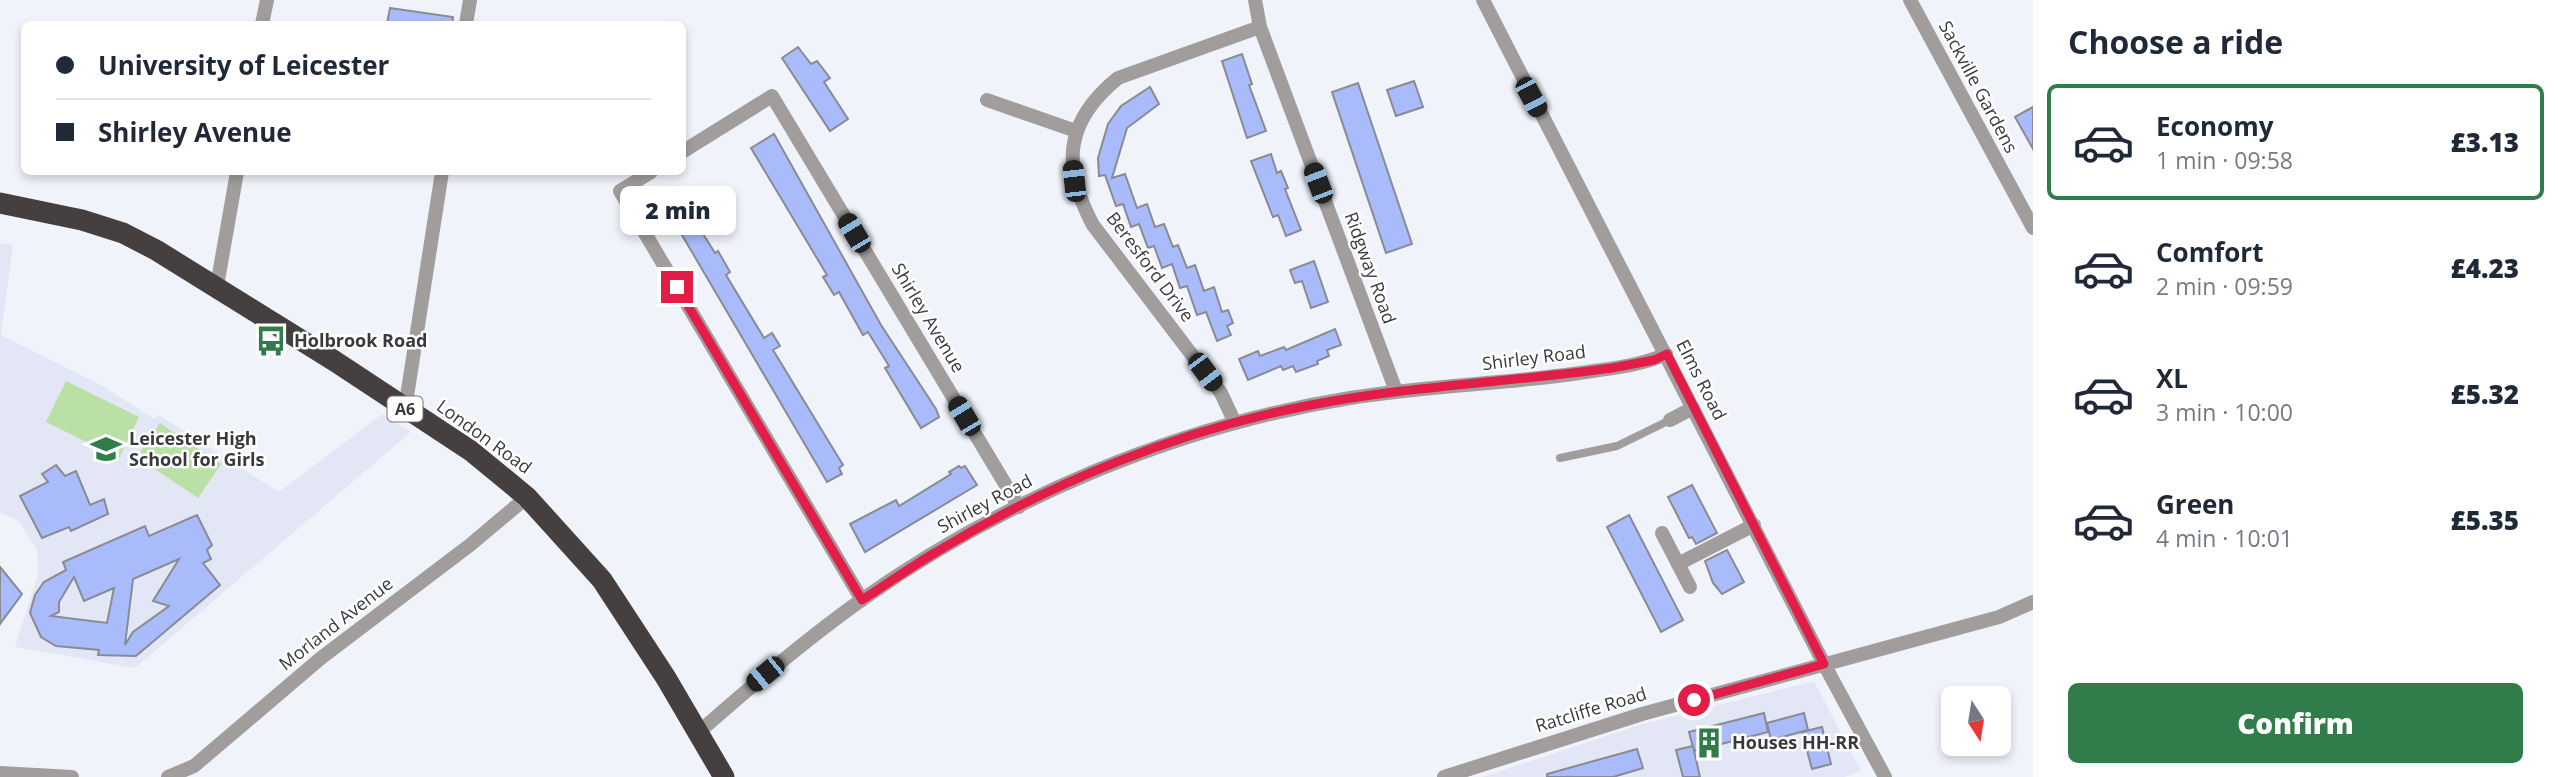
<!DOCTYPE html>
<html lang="en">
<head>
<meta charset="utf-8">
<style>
  body { margin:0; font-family:"Open Sans",sans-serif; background:#f2f2f3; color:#1f2937; height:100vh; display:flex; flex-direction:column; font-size:26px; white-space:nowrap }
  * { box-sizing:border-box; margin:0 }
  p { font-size:23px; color:#747a83 }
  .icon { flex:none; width:38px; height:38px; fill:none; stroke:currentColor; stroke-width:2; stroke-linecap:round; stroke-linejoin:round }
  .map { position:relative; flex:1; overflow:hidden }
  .sheet { display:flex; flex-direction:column; background:#fff; width:525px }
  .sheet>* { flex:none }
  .top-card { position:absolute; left:21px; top:21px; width:665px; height:154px; border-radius:10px; box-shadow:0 4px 10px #0003; display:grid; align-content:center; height:154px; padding:0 35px; background:#fff }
  .needle { width:46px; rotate:168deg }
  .buttons { position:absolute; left:1941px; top:686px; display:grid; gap:14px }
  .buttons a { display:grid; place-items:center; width:70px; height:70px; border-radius:10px; background:#fff; box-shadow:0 4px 10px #0003; font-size:35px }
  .end { position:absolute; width:32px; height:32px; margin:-16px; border:9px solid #e11d48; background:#fff; box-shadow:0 0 0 4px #fff }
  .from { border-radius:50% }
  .bubble { position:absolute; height:49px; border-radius:10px; background:#fff; box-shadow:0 4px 10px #0003; font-size:23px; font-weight:800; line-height:49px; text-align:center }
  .car { position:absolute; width:21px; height:42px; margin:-21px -10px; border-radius:9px; box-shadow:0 0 5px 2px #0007; background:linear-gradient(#222 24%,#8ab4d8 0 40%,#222 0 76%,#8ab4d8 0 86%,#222 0) }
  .top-card b { display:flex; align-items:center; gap:24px; height:66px; font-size:26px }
  .top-card b+b { border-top:2px solid #e0e1e3 }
  .top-card i { width:18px; height:18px; background:#1f2937 }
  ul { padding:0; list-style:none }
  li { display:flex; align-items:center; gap:21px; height:116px; margin:0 14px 10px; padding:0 21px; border:4px solid transparent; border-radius:10px }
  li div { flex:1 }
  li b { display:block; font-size:26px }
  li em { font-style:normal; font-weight:800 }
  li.current { border-color:#307c4a }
  li>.icon { width:63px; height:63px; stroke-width:1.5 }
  h2 { padding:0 35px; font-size:32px; line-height:84px }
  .cta { display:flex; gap:14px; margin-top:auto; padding:14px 35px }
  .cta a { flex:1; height:80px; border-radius:10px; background:#307c4a; color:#fff; font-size:28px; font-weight:800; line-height:80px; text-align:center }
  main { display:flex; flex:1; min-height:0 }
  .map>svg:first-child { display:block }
  .built { fill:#e3e7f5 }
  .green { fill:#bae0a6 }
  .building { fill:#a9bbfa; stroke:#898b92; stroke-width:2; fill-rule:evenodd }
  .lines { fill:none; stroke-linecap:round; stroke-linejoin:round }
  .lane { stroke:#a19d9d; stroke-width:8 }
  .street { stroke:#a19d9d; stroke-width:14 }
  .highway { stroke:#463f3f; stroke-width:21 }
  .route { stroke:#e11d48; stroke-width:9 }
  .labels { text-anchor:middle; stroke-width:5; stroke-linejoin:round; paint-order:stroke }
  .shield { fill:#fff; stroke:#747576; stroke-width:2 }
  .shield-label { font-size:16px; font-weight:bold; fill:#393a3c }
  .street-label { font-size:18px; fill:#393a3c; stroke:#fff }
  .poi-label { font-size:18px; font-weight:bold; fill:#393a3c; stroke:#fff; text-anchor:start }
</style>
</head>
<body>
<main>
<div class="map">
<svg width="2033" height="777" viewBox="0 0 2033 777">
  <rect width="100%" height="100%" fill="#f0f3fa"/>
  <g class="built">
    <polygon points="0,243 13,245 1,335 103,386 154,419 159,415 279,492 382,414 411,432 135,668 15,647 38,574 37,550 19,521 0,513"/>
    <polygon points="1814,681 1861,771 1844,777 1482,777 1643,724"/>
  </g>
  <g class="green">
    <polygon points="66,381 139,417 119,458 46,422"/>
    <polygon points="160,423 221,464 198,498 137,457"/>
  </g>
  <g class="building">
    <polygon points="390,8 453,17 452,24 387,24"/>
    <polygon points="798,47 811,64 817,61 830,78 824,82 848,119 830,131 782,58"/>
    <polygon points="1242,54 1252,84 1249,85 1266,131 1247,138 1222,61"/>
    <polygon points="1414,81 1423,107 1396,116 1387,90"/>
    <polygon points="1358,83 1412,244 1386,253 1332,92"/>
    <polygon points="1150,87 1159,104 1127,128 1112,178 1125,174 1137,208 1147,204 1155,227 1164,224 1173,247 1178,245 1187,268 1195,265 1204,291 1214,287 1222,312 1228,310 1233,323 1227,326 1231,335 1217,341 1206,312 1197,315 1187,286 1180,288 1172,264 1162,268 1154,246 1148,248 1139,224 1131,227 1123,204 1116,206 1105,175 1099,176 1098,158 1108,124 1121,106"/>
    <polygon points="2033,107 2033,149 2015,117"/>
    <polygon points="774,134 881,325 936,409 939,417 921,428 885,368 889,366 868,332 863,335 839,292 834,295 823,277 827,275 751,148"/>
    <polygon points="1271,154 1277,173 1281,171 1288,188 1285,189 1301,230 1286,236 1278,215 1273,217 1251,161"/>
    <polygon points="682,189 698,216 704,212 711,222 700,229 715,253 718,251 730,272 726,275 764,338 772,333 780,346 773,350 843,465 839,468 842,474 827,482 662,201"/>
    <polygon points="1314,261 1328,302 1311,308 1302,281 1295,283 1290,270"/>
    <polygon points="1335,329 1341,345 1327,350 1329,356 1317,361 1318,364 1296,372 1293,366 1283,370 1281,366 1248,380 1239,359 1258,351 1260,356 1284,347 1286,350"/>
    <polygon points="56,465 65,476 76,471 90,505 104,499 108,514 71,531 69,527 42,538 20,496 48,482 42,474"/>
    <polygon points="959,466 961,468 965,466 977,485 865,552 850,524 896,500 899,506 951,474 949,472"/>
    <polygon points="1692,485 1717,533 1696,544 1692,537 1689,538 1668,497"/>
    <path d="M197,515l15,30 -5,5 4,9 -8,4 17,22 -84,71 -38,-1 1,-5 -43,-4 -15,-9 -11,-24 5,-18 9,-13 22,-12 -3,-8 82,-36 4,10zM179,559l-26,42 16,5 -36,26 -8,13 8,-66zM74,577l10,24 30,-13 -7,35 -56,-7 8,-4v-10z"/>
    <polygon points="1629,515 1683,620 1661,632 1607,527"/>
    <polygon points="1727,550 1744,582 1722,594 1713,583 1705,561"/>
    <polygon points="0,567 22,594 0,624"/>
    <polygon points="1764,713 1768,732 1694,751 1689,732"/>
    <polygon points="1804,713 1808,730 1771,740 1767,723"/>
    <polygon points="1822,727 1831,764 1812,769 1802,732"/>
    <polygon points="1693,746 1700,777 1683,777 1676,750"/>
    <polygon points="1637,749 1643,768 1613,777 1547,777 1547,774"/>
  </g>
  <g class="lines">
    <polyline class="lane" points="1560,458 1617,446 1670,420"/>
    <g class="street">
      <polyline points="1255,0 1260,27 1396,391"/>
      <polyline points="1483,0 1824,664 1885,777"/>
      <polyline points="1910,0 2033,228"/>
      <polyline points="262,24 267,0"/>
      <polyline points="466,24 470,0"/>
      <polyline points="987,100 1076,131"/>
      <polyline points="682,152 772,96 1019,507"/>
      <polyline points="651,172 620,191 862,600"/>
      <polyline points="217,286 237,172"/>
      <polyline points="405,409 442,172"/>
      <polyline points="1670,420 1693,408"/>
      <path d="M1235,423l-14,-30 -128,-168c-32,-60 -28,-104 25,-147l142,-51"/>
      <polyline points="1662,533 1690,587"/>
      <polyline points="1678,564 1754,525"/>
      <path d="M699,732c52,-46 105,-91 161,-131 144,-102 315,-175 490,-203 74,-12 149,-14 223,-24 31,-5 65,-7 93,-20"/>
      <polyline points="0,773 72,777"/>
      <polyline points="168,777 194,766 321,658 470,545 527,497"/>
      <polyline points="1444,777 1642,714 1999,617 2033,602"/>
    </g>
    <polyline class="highway" points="0,203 82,220 123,233 156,250 333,360 471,451 527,497 602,580 666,678 724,777"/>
  </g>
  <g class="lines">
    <path class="route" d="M677,287l185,313c25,-16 50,-34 76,-49 112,-68 239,-120 368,-145 101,-20 204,-24 306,-38l42,-8 13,-6 157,310 -130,36"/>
  </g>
  <defs>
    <g id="bus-bare" transform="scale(2.415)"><path d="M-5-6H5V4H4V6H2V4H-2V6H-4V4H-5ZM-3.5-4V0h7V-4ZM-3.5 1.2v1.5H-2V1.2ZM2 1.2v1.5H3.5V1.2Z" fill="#307c4a" stroke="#fff" stroke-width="2.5" paint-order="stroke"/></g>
    <g id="school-bare" transform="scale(2.415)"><path d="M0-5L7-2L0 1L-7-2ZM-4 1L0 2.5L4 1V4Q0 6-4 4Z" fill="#307c4a" stroke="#fff" stroke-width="2.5" paint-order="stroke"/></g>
    <g id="building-bare" transform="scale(2.415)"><path d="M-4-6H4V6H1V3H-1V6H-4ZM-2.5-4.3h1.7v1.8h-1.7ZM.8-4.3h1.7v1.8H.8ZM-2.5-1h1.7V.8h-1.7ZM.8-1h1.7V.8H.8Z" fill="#307c4a" stroke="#fff" stroke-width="2.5" paint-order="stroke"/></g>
  </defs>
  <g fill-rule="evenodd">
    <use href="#bus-bare" x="271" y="341"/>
    <use href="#school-bare" x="106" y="449"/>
    <use href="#building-bare" x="1709" y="743"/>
  </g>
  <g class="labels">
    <rect class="shield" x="387.5" y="396.5" width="35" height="25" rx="5"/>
    <g class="shield-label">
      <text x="405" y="415">A6</text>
    </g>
    <g class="street-label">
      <text transform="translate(1978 87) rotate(62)" y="6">Sackville Gardens</text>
      <text transform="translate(1150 267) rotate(53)" y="6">Beresford Drive</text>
      <text transform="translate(1370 268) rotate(70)" y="6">Ridgway Road</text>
      <text transform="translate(928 318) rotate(59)" y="6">Shirley Avenue</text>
      <text transform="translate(1534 358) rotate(-7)" y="6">Shirley Road</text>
      <text transform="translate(1701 380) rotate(63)" y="6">Elms Road</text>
      <text transform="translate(484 437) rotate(36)" y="6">London Road</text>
      <text transform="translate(985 504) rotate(-28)" y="6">Shirley Road</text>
      <text transform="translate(336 624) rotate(-38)" y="6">Morland Avenue</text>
      <text transform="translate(1591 710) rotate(-17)" y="6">Ratcliffe Road</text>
    </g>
    <g class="poi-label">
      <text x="294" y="347">Holbrook Road</text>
      <text x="129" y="445">Leicester High<tspan x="129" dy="21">School for Girls</tspan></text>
      <text x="1732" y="749">Houses HH-RR</text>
    </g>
  </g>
</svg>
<div class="buttons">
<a><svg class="needle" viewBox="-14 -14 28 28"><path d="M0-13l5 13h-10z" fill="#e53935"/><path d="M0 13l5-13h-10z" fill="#747a83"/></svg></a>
</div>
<i class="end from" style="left:1694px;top:700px"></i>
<i class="end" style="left:677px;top:287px"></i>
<div class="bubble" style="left:620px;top:186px;width:116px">2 min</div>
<i class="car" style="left:1531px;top:97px;rotate:152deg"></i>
<i class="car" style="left:1074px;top:181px;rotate:354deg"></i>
<i class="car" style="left:1318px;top:183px;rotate:339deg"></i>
<i class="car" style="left:854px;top:233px;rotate:329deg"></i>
<i class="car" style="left:1205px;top:372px;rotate:143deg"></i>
<i class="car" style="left:964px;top:416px;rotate:329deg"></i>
<i class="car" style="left:765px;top:674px;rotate:231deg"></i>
<div class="top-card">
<b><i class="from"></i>University of Leicester</b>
<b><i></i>Shirley Avenue</b>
</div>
</div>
<section class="sheet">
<h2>Choose a ride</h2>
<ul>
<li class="current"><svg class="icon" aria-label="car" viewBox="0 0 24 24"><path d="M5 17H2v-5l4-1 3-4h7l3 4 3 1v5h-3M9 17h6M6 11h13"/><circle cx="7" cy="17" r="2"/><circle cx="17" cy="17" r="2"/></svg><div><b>Economy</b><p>1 min · 09:58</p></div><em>£3.13</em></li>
<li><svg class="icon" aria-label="car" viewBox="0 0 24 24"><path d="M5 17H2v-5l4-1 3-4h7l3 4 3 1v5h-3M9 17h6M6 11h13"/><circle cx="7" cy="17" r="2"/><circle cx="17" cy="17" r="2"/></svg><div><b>Comfort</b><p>2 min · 09:59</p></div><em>£4.23</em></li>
<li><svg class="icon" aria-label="car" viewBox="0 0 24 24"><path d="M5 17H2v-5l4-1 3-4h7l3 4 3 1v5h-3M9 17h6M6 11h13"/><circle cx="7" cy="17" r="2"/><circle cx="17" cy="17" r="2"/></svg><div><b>XL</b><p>3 min · 10:00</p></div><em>£5.32</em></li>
<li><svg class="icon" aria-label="car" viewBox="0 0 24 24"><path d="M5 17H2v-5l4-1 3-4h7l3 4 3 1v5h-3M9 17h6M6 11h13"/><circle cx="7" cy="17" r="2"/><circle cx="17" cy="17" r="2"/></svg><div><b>Green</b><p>4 min · 10:01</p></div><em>£5.35</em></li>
</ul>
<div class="cta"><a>Confirm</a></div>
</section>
</main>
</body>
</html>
